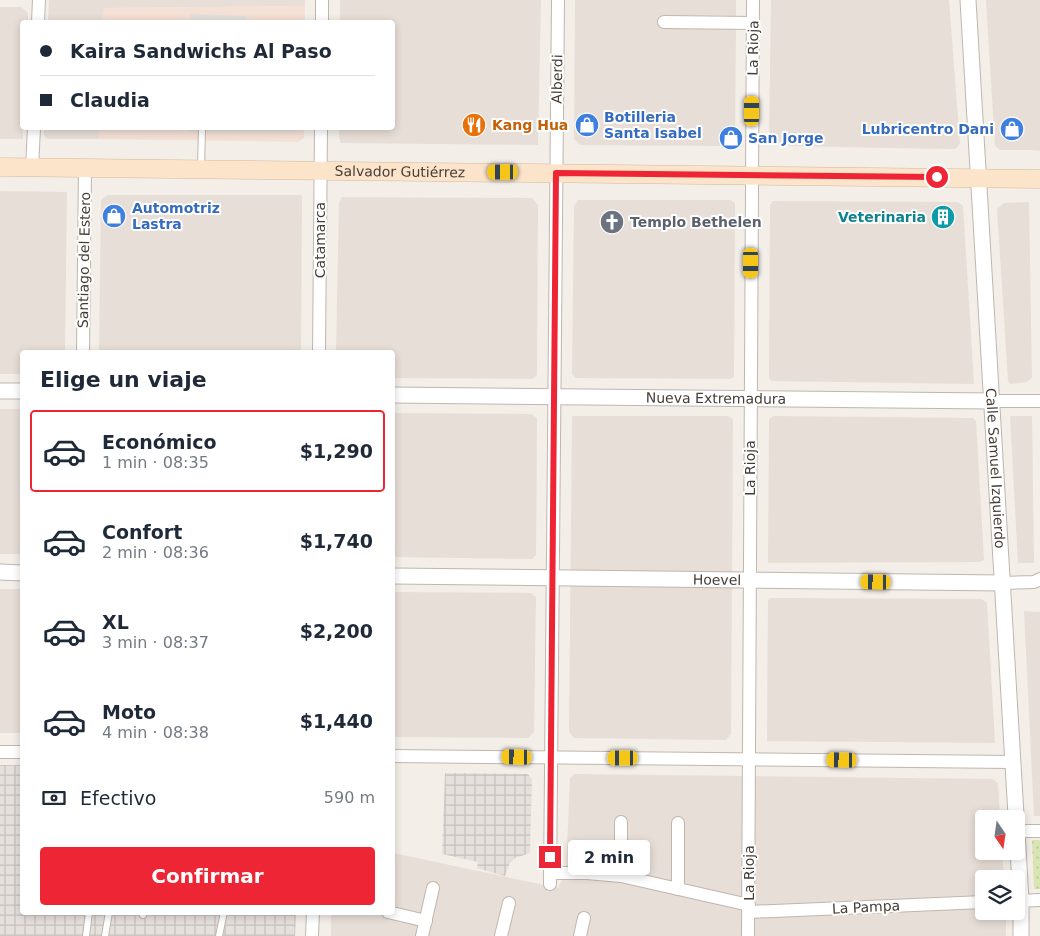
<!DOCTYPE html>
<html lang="es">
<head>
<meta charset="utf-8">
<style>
  body { margin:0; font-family:"DejaVu Sans",sans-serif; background:#f6f6f7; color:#1f2937; height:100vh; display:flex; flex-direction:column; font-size:19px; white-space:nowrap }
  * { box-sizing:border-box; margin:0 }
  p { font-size:16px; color:#747a83 }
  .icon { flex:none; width:28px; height:28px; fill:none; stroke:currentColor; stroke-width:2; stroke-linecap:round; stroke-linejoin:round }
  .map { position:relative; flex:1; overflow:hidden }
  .details { position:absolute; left:20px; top:350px; width:375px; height:565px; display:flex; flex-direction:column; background:#fff; border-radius:5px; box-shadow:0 2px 8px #0003 }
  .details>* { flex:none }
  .banner { position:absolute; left:20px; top:20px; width:375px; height:110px; border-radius:5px; box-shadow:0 2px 8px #0003; display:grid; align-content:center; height:110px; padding:0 20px; background:#fff }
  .needle { width:32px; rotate:167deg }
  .tools { position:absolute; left:975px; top:810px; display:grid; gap:10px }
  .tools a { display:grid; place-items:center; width:50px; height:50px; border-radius:5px; background:#fff; box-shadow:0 2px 8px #0003; font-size:25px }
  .end { position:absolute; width:22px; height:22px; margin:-11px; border:6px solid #ee2534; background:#fff; box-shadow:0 0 0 2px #fff }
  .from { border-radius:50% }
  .bubble { position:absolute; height:35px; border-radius:5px; background:#fff; box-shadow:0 2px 8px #0003; font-size:16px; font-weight:700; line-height:35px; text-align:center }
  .car { position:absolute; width:15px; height:30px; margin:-15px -8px; border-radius:6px; box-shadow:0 0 4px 1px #0007; background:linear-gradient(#f5c518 24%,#345 0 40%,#f5c518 0 76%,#345 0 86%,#f5c518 0) }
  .banner b { display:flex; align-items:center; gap:18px; height:48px; font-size:19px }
  .banner b+b { border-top:1px solid #e0e1e3 }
  .banner i { width:12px; height:12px; background:#1f2937 }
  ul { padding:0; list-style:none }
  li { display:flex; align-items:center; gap:15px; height:82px; margin:0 10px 8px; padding:0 10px; border:2px solid transparent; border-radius:5px }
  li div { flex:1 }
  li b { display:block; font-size:19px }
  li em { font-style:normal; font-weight:700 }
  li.on { border-color:#ee2534 }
  li>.icon { width:45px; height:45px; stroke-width:1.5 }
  h2 { padding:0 20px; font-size:22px; line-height:60px }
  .pay { display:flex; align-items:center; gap:12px; height:55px; padding:0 20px; font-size:19px }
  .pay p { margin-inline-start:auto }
  .primary-button { display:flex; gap:10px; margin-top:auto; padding:10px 20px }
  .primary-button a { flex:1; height:58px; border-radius:5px; background:#ee2534; color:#fff; font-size:20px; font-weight:700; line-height:58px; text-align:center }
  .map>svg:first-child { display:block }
  .residential { fill:#e7ded7 }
  .commercial { fill:#f4e0d5 }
  .industrial { fill:url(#industrial-grid) }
  .park { fill:url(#park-dots) }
  .parking { fill:#e2dfdd }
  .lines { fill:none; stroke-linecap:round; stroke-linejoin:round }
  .service-casing { stroke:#c1b6ae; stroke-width:8 }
  .minor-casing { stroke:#c1b6ae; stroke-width:14 }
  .tertiary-casing { stroke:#c1b6ae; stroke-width:17 }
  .secondary-casing { stroke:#d3b99d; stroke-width:19 }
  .service { stroke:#fff; stroke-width:6 }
  .minor { stroke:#fff; stroke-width:12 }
  .tertiary { stroke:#fff; stroke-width:15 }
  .secondary { stroke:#fce4ca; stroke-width:18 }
  .route { stroke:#ee2534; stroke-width:6 }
  .labels { text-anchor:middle; stroke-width:4; stroke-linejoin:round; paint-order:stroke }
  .street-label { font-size:14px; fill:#463d37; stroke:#fff }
  .shop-label { font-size:14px; font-weight:bold; fill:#366cbe; stroke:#fff; text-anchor:start }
  .food-label { font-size:14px; font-weight:bold; fill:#c56008; stroke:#fff; text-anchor:start }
  .culture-label { font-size:14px; font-weight:bold; fill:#0d838f; stroke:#fff; text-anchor:end }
  .worship-label { font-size:14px; font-weight:bold; fill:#5b616d; stroke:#fff; text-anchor:start }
</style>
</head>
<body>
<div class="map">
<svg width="1040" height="936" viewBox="0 0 1040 936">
  <defs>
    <pattern id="industrial-grid" width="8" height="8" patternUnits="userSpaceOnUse" patternTransform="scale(1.25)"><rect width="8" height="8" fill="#e6e0dd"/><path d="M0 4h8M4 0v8" fill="none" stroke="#c7c1be"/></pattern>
    <pattern id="park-dots" width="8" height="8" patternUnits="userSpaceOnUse" patternTransform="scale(1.25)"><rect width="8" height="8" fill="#dae5b4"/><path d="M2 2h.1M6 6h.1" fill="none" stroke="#bcc59b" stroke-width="1.8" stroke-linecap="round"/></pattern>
  </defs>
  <rect width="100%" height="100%" fill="#f3eee8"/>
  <g class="residential">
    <polygon points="49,0 305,0 305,6 104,8 103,22 48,22"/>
    <polygon points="340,0 541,0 538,145 341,143 339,138 339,128 392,128 392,22 340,22"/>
    <polygon points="575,0 736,0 736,16 662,15 661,25 732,27 736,31 735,142 731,146 580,145 574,139"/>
    <polygon points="771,0 949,0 960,144 955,149 942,149 789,146 788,143 769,143"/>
    <polygon points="986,0 1040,0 1040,151 1031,150 1000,150 995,146"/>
    <polygon points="0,7 21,7 28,13 28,22 22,22 23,139 0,139"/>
    <polygon points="44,128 99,128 99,139 47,139 44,135"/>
    <polygon points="0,191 67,192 65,352 22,352 22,374 0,374"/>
    <polygon points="107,195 302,195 301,352 99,352 101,200"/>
    <polygon points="342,197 532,198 538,205 537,375 532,379 393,378 392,352 336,352 339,202"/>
    <polygon points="578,200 730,200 735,203 734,377 730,379 576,378 572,374 574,206"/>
    <polygon points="773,201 958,202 963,206 974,384 772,381 769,378 770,205"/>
    <polygon points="1029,202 1032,378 1027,382 1010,384 1008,381 997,209 1004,203"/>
    <rect x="0" y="409" width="22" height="145"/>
    <polygon points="393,413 531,414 537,418 536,555 532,559 393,557"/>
    <polygon points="572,416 728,416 733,419 731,734 726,740 574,738 569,732"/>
    <polygon points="774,416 973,418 976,421 984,560 979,562 768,563 769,419"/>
    <polygon points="1010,416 1032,416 1034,563 1018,563"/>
    <rect x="0" y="589" width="22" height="144"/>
    <polygon points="393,592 531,593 536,597 534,732 528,738 393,737"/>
    <polygon points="771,598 982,599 987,603 995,743 767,741 768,600"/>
    <polygon points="1024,611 1040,612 1040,816 1034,816"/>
    <polygon points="574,774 992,779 998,783 1000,819 984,819 984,851 1002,851 1004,879 984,879 984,911 1006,911 1006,936 331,936 331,913 392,912 393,853 558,888 566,872 570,778"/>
  </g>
  <g class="commercial">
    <polygon points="305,6 305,22 103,22 104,8"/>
    <polygon points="99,128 304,128 304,138 298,142 99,139"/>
  </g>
  <g class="industrial">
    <polygon points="0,765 22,765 22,912 296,913 295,936 0,936"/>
    <polygon points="445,773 528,774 532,779 530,853 515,858 510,863 505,876 477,868 478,862 442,854"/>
  </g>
  <polygon class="park" points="1032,840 1040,840 1040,889 1034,889"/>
  <g class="parking">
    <polygon points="190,14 247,16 247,22 190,22"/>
    <rect x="189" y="128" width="107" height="4"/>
  </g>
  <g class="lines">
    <g class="service-casing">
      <g id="service">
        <polyline points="201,168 202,128"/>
        <polyline points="143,915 143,912"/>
        <polyline points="86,936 89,912"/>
        <polyline points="105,936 109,912"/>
        <polyline points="219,936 224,912"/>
      </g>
    </g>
    <g class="minor-casing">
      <g id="minor">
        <polyline points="38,22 39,0"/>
        <polyline points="322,22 322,0"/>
        <polyline points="664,22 753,23"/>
        <polyline points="32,168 34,128"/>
        <polyline points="83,352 85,168"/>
        <polyline points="319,352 321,128"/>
        <polyline points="992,401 1040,401"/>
        <polyline points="1002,583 1034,582 1040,579"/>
        <polyline points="0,752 22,752"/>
        <polyline points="392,756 1013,762"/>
        <polyline points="1017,831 1040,831"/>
        <polyline points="550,873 587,873 621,876 749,905"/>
        <polyline points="621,876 621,822"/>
        <polyline points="550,884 558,0"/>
        <polyline points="678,889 678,823"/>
        <polyline points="1016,901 1040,900"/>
        <polyline points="388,912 426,921"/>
        <polyline points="749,912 984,902"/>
        <polyline points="312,936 313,912"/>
        <polyline points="422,936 433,888"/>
        <polyline points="501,936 509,903"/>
        <polyline points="580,936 584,918"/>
        <polyline points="748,936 753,0"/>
      </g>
    </g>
    <g class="tertiary-casing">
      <g id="tertiary">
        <path id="s1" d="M968,0l53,900v36"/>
        <polyline points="0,391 22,391"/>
        <path id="s2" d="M392,395l600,6"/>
        <polyline points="0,572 22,573"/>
        <path id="s3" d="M392,576l610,7"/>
      </g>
    </g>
    <g class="secondary-casing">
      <g id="secondary">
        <path id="s4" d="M0,167l1040,12"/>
      </g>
    </g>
    <use href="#service" class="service"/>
    <use href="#minor" class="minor"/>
    <use href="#tertiary" class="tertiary"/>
    <use href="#secondary" class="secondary"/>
  </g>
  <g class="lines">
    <polyline class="route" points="550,857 556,173 937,177"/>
  </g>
  <defs>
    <g id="restaurant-disc" transform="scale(1.25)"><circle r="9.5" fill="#e8710a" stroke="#fff"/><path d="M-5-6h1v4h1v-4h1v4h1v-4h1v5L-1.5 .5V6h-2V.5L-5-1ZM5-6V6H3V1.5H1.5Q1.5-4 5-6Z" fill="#fff"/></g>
    <g id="shop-disc" transform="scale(1.25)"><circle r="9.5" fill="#3f7fe0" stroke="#fff"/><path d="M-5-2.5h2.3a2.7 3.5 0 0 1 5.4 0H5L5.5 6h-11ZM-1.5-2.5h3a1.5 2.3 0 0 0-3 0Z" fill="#fff"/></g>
    <g id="building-disc" transform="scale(1.25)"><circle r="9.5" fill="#0f9aa8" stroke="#fff"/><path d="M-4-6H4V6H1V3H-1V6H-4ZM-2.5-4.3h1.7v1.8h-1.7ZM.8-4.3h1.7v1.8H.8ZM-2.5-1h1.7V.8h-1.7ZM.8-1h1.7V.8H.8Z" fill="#fff"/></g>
    <g id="church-disc" transform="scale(1.25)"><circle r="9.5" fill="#6b7280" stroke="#fff"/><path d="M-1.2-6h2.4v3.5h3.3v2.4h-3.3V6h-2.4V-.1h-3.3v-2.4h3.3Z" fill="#fff"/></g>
  </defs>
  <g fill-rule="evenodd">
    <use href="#restaurant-disc" x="474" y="125"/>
    <use href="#shop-disc" x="587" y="125"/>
    <use href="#shop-disc" x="1012" y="129"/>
    <use href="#shop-disc" x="731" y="138"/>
    <use href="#shop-disc" x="114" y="216"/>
    <use href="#building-disc" x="943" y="217"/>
    <use href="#church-disc" x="612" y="222"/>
  </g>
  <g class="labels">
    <g class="street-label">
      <text transform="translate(753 48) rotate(-89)" y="5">La Rioja</text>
      <text transform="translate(557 79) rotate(-89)" y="5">Alberdi</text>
      <text dy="5" stroke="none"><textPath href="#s4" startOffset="400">Salvador Gutiérrez</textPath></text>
      <text transform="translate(320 240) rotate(-90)" y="5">Catamarca</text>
      <text transform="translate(84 260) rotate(-89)" y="5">Santiago del Estero</text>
      <text dy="5" stroke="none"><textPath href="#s2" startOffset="324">Nueva Extremadura</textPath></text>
      <text transform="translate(750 468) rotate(-90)" y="5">La Rioja</text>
      <text dy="5" stroke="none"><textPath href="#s1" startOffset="469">Calle Samuel Izquierdo</textPath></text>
      <text dy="5" stroke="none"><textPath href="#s3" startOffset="325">Hoevel</textPath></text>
      <text transform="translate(749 873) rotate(-90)" y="5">La Rioja</text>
      <text transform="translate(866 907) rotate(-3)" y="5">La Pampa</text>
    </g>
    <g class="shop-label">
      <text x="604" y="122">Botilleria<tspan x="604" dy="16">Santa Isabel</tspan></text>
      <text x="994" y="134" text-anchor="end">Lubricentro Dani</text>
      <text x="748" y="143">San Jorge</text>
      <text x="132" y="213">Automotriz<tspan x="132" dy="16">Lastra</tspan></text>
    </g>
    <g class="food-label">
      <text x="492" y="130">Kang Hua</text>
    </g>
    <g class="culture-label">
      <text x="926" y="222">Veterinaria</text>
    </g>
    <g class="worship-label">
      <text x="630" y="227">Templo Bethelen</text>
    </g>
  </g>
</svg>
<div class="tools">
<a><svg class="needle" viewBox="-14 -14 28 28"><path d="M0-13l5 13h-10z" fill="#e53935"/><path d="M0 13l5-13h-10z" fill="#747a83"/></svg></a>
<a><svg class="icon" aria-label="layers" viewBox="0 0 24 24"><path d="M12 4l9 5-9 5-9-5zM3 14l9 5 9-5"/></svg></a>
</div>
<i class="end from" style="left:937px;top:177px"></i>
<i class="end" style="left:550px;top:857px"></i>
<div class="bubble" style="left:568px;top:840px;width:82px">2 min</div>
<i class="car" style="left:752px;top:111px;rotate:0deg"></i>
<i class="car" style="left:503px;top:172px;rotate:270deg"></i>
<i class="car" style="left:751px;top:263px;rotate:180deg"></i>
<i class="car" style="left:876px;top:582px;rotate:271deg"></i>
<i class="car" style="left:517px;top:757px;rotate:271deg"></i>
<i class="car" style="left:623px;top:758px;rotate:270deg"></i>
<i class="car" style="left:842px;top:760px;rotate:271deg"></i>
<div class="banner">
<b><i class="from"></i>Kaira Sandwichs Al Paso</b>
<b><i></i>Claudia</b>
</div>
<section class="details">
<h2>Elige un viaje</h2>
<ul>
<li class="on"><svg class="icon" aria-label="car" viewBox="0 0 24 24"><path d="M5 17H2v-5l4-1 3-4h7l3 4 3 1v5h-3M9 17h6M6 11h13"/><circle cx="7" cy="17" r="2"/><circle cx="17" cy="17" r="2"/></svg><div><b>Económico</b><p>1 min · 08:35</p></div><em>$1,290</em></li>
<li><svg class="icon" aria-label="car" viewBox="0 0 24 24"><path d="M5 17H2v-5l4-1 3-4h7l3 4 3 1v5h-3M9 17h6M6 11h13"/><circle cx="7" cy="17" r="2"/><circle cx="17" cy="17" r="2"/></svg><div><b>Confort</b><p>2 min · 08:36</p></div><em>$1,740</em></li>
<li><svg class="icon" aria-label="car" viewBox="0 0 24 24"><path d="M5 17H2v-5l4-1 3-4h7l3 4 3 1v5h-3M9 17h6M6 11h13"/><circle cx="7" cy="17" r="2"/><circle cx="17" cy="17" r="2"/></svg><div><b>XL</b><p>3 min · 08:37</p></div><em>$2,200</em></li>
<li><svg class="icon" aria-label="car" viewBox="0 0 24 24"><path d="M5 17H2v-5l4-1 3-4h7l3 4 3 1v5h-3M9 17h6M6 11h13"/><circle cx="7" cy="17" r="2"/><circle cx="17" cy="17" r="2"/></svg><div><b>Moto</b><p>4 min · 08:38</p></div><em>$1,440</em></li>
</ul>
<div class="pay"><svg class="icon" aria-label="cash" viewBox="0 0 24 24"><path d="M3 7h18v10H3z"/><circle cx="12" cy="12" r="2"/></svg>Efectivo<p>590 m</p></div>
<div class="primary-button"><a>Confirmar</a></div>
</section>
</div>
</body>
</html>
